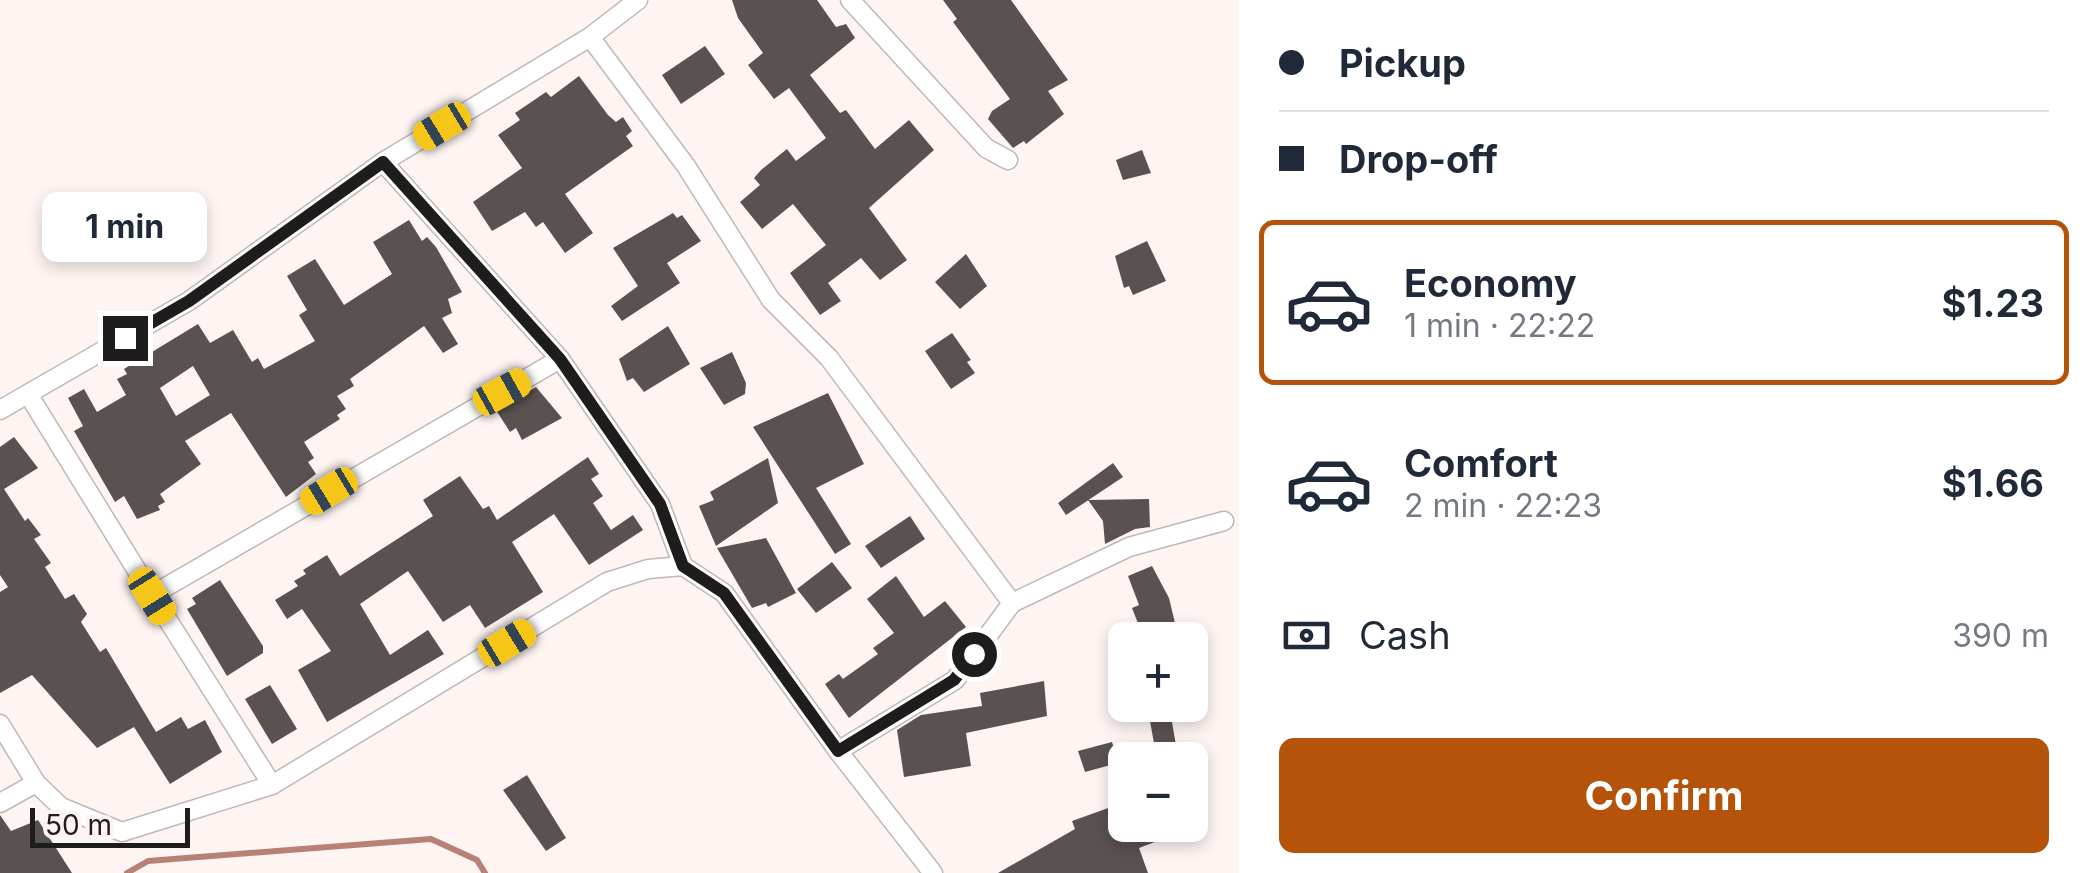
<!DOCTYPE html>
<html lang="en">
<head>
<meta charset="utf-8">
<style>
  body { margin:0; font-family:Inter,sans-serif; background:#f2f2f3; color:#1f2937; height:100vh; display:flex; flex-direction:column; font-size:38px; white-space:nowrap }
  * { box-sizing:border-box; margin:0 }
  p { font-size:32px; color:#747a83 }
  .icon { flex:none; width:55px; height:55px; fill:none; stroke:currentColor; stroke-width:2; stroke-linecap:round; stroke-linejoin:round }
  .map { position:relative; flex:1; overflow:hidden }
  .panel { display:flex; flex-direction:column; background:#fff; width:850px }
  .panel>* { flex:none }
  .guide { display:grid; align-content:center; height:220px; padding:0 40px; background:#fff }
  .buttons { position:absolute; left:1108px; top:622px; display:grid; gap:20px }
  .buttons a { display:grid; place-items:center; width:100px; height:100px; border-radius:15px; background:#fff; box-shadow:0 5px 15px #0003; font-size:50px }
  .scale { position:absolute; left:30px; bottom:25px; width:160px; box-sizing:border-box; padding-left:10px; border:5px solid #1f1c1c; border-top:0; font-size:28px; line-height:35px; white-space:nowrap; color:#1f1c1c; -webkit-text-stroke:8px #fef5f3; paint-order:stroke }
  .end { position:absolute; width:45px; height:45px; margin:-22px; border:12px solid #1f1c1c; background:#fff; box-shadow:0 0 0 5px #fff }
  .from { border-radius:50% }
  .bubble { position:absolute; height:70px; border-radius:15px; background:#fff; box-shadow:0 5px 15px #0003; font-size:32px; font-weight:700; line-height:70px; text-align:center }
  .car { position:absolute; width:30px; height:60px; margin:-30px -15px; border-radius:12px; box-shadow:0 0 8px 2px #0007; background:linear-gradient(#f5c518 24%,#345 0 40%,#f5c518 0 76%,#345 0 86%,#f5c518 0) }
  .guide b { display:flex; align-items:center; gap:35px; height:95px; font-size:38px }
  .guide b+b { border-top:2px solid #e0e1e3 }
  .guide i { width:25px; height:25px; background:#1f2937 }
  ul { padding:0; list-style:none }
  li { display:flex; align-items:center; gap:30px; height:165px; margin:0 20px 15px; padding:0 20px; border:5px solid transparent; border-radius:15px }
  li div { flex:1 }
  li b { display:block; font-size:38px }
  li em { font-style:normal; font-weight:700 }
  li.selected { border-color:#b45309 }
  li>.icon { width:90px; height:90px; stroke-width:1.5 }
  .pay { display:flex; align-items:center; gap:25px; height:110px; padding:0 40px; font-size:38px }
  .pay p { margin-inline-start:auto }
  .action { display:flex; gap:20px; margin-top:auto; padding:20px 40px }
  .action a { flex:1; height:115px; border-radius:15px; background:#b45309; color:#fff; font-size:40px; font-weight:700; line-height:115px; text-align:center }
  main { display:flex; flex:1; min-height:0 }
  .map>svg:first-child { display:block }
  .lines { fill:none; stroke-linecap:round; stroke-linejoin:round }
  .stream { stroke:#b98077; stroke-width:6 }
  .building { fill:#5a5251; fill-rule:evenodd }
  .minor-casing { stroke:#c0b7b6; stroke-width:21 }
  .minor { stroke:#fff; stroke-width:18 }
  .route { stroke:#1f1c1c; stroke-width:12 }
</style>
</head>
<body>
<main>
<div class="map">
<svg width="1239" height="873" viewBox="0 0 1239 873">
  <rect width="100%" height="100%" fill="#fef5f3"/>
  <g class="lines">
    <polyline class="stream" points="127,873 148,861 431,839 477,860 485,873"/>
  </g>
  <g class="building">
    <polygon points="732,0 817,0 836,27 846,24 855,38 810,75 840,113 846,110 875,149 909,120 934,150 869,208 907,260 880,280 861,258 828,283 841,301 820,315 790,273 826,245 793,204 762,229 740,202 760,185 754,178 761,170 787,149 796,161 826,138 789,88 774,99 748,65 763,53 738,18"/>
    <polygon points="943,0 1011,0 1068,80 1048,91 1064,114 1026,144 1024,141 1013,148 988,119 992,111 1010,99 953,22 957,19"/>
    <polygon points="705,46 725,74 681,104 662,75"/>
    <polygon points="579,76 608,115 616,122 623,117 632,131 626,136 633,146 565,194 593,233 565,253 543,222 536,227 525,212 492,231 473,202 522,168 498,135 520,120 515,113 546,92 551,97"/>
    <polygon points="1142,150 1151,173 1123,180 1116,160"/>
    <polygon points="673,213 677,218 682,215 701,241 667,263 680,283 622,321 611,306 638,286 613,248"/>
    <path d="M409,220l13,21 5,-4 9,10 26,45 -14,7 4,14 -10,5 16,26 -15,9 -19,-27 -74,53 4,7 -17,10 9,13 -9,6 3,4 -36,23 10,16 -6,4 8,12 -30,23 -55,-84 -46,28 16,23 -41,30 5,8 -7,4 2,4 -23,9 -13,-23 -9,6 -41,-71 9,-5 -15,-28 16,-9 13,23 29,-17 -9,-16 10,-5 -3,-5 74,-45 12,19 23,-13 19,32 6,-4 6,11 51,-28 -16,-26 8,-5 -20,-34 28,-17 29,46 48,-31 -19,-32zM193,366l17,29 -34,21 -16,-28z"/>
    <polygon points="1147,241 1166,281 1133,295 1129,286 1124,288 1115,256"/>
    <polygon points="966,254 987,286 960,309 935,282"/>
    <polygon points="668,326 690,364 644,392 633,378 627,381 619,359"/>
    <polygon points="952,333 971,360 967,362 975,373 951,389 925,351"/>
    <polygon points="732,352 746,383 745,394 724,405 700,368"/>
    <polygon points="536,387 562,418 522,440 516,428 510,432 496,410"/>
    <polygon points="828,393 864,464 816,488 851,544 835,554 753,427"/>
    <polygon points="14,437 38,468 4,489 25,521 28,518 41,535 34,539 51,563 45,567 65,599 74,594 87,614 81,622 100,652 106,648 156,732 181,717 188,729 205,720 222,752 170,784 134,727 97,748 32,675 0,693 0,592 8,587 0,575 0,447"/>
    <polygon points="588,457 599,474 591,479 603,496 593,503 611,530 633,515 643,530 589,565 554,514 512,542 543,592 485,628 470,605 443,622 408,571 360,604 390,655 428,630 444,654 327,722 298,670 331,651 302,609 287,619 275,600 298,586 294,581 306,574 303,570 327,555 340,576 433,516 423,500 460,476 483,509 489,506 497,520"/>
    <polygon points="768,458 778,503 716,546 699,506 714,500 710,492"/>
    <polygon points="1113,463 1123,477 1066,515 1058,503"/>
    <polygon points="1149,499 1150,527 1135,529 1105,544 1103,521 1088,500"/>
    <polygon points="910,516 925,539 881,568 865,546"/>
    <polygon points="766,538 796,593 768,607 766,603 752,608 717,548"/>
    <polygon points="832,562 852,588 816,613 797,589"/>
    <polygon points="1152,566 1169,598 1175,623 1143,636 1132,608 1139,605 1128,576"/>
    <polygon points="896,576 924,617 945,601 966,627 849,718 825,684 839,674 843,679 878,654 873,648 894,633 867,599"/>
    <polygon points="220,580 263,646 263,653 227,676 187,609 196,604 192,598"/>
    <polygon points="1044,681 1047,716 966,733 971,766 904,777 897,730 921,715 982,706 980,693"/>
    <polygon points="270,685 297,729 272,744 245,699"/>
    <polygon points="1147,705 1169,705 1177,751 1156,754"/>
    <polygon points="1112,742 1118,763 1085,772 1078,751"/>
    <polygon points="527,775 566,838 546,851 503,790"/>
    <polygon points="1125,802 1125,825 1188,825 1189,829 1139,848 1148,873 998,873 1075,829 1072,821"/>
    <polygon points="0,815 11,831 38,820 72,873 0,873"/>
  </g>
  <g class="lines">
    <g class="minor-casing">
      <g id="minor">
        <polyline points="850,0 986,148 1008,160"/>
        <polyline points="590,37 686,166 771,300 829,358 1012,603 955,680 838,751"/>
        <polyline points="383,162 560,359 660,504 683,566"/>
        <polyline points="28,394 152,595"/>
        <polyline points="0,410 189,301 383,162 590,37 638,0"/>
        <polyline points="1012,603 1129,547 1224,521"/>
        <polyline points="0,724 36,783 61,807 122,832 272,785 607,582 648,569 683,566 724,593 838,751 933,873"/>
        <polyline points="272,785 152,595 560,359"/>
        <polyline points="0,803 36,783"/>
      </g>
    </g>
    <use href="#minor" class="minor"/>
  </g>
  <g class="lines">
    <polyline class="route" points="125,338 189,301 383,162 560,359 660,504 683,566 724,593 838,751 954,680 974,654"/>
  </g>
</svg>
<div class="buttons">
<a>+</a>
<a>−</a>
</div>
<div class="scale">50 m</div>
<i class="end from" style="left:974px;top:654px"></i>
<i class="end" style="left:125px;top:338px"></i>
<div class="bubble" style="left:42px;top:192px;width:165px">1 min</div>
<i class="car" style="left:442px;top:126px;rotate:239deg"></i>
<i class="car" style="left:502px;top:392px;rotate:61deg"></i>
<i class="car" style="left:329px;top:491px;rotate:239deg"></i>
<i class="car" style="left:152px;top:596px;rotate:148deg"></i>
<i class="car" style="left:507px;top:643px;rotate:59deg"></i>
</div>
<section class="panel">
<div class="guide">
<b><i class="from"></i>Pickup</b>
<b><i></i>Drop-off</b>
</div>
<ul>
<li class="selected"><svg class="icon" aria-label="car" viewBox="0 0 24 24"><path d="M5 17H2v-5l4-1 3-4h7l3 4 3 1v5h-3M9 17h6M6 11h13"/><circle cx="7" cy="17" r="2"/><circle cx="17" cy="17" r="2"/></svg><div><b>Economy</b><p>1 min · 22:22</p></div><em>$1.23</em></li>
<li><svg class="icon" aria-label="car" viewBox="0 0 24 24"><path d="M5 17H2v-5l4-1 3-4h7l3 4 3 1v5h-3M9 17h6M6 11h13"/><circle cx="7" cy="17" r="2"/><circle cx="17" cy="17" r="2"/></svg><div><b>Comfort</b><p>2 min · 22:23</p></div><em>$1.66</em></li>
</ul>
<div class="pay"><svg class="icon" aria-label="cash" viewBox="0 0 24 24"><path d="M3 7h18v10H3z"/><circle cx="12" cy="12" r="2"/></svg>Cash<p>390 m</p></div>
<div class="action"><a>Confirm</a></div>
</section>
</main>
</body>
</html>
